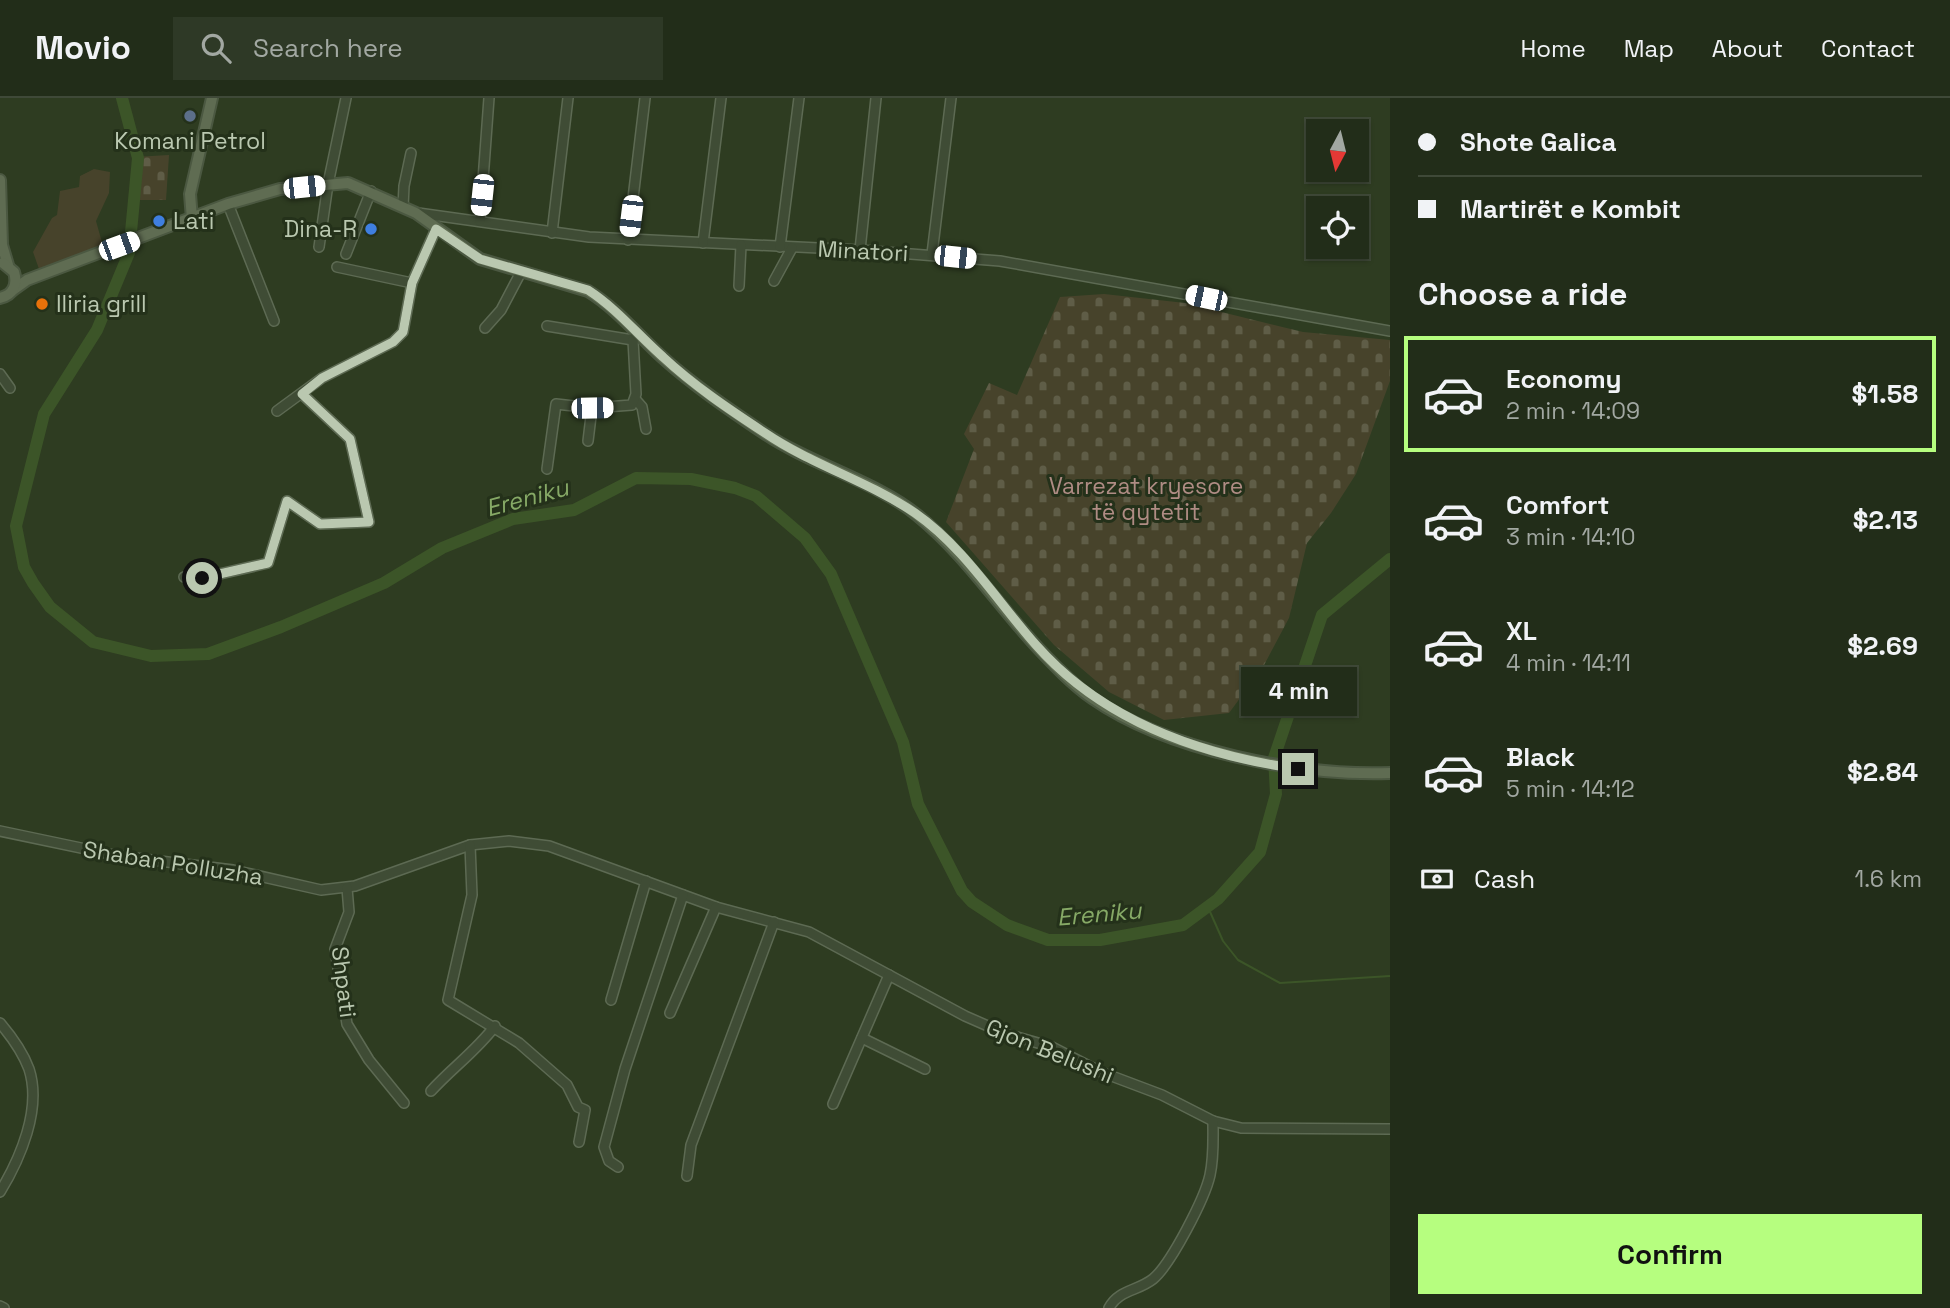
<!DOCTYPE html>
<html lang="en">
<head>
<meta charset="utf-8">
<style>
  body { margin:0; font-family:"Space Grotesk",sans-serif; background:#2e3926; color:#f1f3f6; height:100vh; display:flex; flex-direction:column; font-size:26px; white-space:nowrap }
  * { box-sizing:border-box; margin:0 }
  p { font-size:23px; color:#a2a8a2 }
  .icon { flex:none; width:38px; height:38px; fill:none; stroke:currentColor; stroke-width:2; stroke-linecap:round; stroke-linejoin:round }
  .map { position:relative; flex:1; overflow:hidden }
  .side { display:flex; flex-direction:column; background:#222d19; width:560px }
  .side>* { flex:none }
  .guide { display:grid; align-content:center; height:154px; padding:0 28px; background:#222d19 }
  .needle { width:46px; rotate:187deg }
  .tools { position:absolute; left:1306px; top:21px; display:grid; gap:14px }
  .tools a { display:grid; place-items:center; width:63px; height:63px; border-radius:0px; background:#222d19; box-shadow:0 2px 5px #0004,0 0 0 2px #3f4938; font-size:35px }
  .end { position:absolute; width:32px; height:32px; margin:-16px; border:9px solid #bac8b0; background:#111; box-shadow:0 0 0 4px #111 }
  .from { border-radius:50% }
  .bubble { position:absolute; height:49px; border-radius:0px; background:#222d19; box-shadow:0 2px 5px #0004,0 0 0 2px #3f4938; font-size:23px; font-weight:700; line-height:49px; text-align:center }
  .car { position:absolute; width:21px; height:42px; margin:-21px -10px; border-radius:9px; box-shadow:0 0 5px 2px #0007; background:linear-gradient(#fff 24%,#345 0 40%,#fff 0 76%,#345 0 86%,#fff 0) }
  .guide b { display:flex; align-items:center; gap:24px; height:66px; font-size:26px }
  .guide b+b { border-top:2px solid #3f4938 }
  .guide i { width:18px; height:18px; background:#f1f3f6 }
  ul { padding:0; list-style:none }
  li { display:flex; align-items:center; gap:21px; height:116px; margin:0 14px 10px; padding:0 14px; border:4px solid transparent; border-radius:0px }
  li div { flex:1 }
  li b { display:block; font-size:26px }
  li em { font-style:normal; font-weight:700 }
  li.active { border-color:#b6fe7f }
  li>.icon { width:63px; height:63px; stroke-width:1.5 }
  h2 { padding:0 28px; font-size:32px; line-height:84px }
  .pay { display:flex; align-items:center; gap:18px; height:77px; padding:0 28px; font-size:26px }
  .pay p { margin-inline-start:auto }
  .cta { display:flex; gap:14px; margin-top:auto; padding:14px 28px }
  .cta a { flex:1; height:80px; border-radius:0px; background:#b6fe7f; color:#111; font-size:28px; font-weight:700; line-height:80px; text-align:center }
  header { display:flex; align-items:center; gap:42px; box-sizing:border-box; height:98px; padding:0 35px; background:#222d19; border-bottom:2px solid #3f4938 }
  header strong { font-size:33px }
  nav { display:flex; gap:38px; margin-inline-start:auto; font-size:24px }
  .search { width:490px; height:63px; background:#2e3926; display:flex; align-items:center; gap:18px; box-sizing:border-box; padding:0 24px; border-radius:0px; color:#a2a8a2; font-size:26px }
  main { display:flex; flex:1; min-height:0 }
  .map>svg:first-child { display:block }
  .green { fill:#47432b }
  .cemetery { fill:url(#cemetery-stones) }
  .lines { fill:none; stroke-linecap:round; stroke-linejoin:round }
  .stream { stroke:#3c5528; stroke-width:2 }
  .river { stroke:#3c5528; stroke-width:12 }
  .minor-casing { stroke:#5d6a53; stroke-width:12 }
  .major-casing { stroke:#4b5841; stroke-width:14 }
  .minor { stroke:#3f4c35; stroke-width:9 }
  .major { stroke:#5f6c52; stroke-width:10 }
  .route { stroke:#bac8b0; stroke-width:9 }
  .service-dot { fill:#5c6f8a; stroke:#24311a; stroke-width:2.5 }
  .shop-dot { fill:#3f7fe0; stroke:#24311a; stroke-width:2.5 }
  .food-dot { fill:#e8710a; stroke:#24311a; stroke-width:2.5 }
  .labels { text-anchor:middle; stroke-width:6; stroke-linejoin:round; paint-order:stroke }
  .poi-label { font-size:23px; fill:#bac8b0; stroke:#24311a; text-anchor:start }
  .street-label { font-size:23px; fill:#bac8b0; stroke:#24311a }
  .park-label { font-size:23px; fill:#af8c84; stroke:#24311a }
  .water-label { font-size:24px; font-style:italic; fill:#86a966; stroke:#24311a }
</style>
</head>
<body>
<header>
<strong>Movio</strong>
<div class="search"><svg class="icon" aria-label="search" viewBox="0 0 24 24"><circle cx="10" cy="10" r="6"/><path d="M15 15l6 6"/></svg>Search here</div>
<nav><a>Home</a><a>Map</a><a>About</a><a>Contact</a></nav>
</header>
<main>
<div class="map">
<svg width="1390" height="1210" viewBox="0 0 1390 1210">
  <defs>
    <pattern id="cemetery-stones" width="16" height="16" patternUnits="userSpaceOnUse" patternTransform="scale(1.75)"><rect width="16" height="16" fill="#47432b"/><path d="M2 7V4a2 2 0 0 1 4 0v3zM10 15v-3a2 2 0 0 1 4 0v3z" fill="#5f5d47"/></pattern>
  </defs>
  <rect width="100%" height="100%" fill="#2e3c21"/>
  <polygon class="green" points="94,71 110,74 109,95 96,123 103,148 39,171 33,154 52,120 57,117 60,93 79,89 80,78"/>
  <g class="cemetery">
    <polygon points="169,57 166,102 140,102 135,59"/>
    <polygon points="1104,196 1185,205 1303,234 1390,242 1390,283 1356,376 1331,415 1307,445 1289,520 1263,569 1229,615 1164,622 1109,594 1054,547 946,424 974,351 964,336 989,285 1017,297 1060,199"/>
  </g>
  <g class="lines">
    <polyline class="stream" points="1207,807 1223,843 1238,862 1280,885 1390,878"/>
    <polyline class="river" points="122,0 138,60 129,155 97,232 44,316 16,428 24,469 33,485 50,509 93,544 151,558 208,556 281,529 384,485 442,450 513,421 574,412 636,380 691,381 735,390 756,398 805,440 831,476 903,644 918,706 962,793 972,804 1007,827 1048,842 1100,842 1183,827 1218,801 1260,754 1276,696 1274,660 1322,517 1390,461"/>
    <g class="minor-casing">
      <g id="minor">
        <polyline points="228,106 274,223"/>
        <polyline points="403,109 404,88 411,55"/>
        <polyline points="418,115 589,139 860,152 1000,163 1390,233"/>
        <polyline points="480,123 489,0"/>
        <polyline points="552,135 568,0"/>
        <polyline points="628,142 645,0"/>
        <polyline points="703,145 721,0"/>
        <polyline points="319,149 328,86 346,0"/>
        <polyline points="780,149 799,0"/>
        <polyline points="860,152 876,0"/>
        <polyline points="346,156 371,93"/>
        <polyline points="932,156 951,0"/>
        <polyline points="337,169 412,185"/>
        <polyline points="774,183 792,150"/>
        <polyline points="739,188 741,147"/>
        <polyline points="547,228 633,242"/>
        <polyline points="485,230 501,212 521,174"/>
        <polyline points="0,276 10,290"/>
        <polyline points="635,301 642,309 646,331"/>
        <polyline points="277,313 322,280 393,244 403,234 412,185 436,131"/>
        <polyline points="588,343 592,310"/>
        <polyline points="547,371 556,306 592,310 632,307 636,296 633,242 637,235"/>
        <polyline points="184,479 202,480 268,465 287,403 320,426 369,424 350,341 302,296"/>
        <polyline points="0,733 119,758 233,772 321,792 355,788 470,747 509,743 549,748 716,809 809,834 965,918 1006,936 1052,949 1101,974 1162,997 1213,1023 1241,1030 1390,1031"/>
        <polyline points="470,747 472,797 448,902 519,945 567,987 578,1009 585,1012 579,1044"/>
        <polyline points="347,790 349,814 335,851 347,926 369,962 404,1005"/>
        <polyline points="611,902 646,783"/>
        <polyline points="670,915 716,809"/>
        <path d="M0,925c11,13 23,30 29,46 13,40 -9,90 -29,123"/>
        <polyline points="862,940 925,971"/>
        <path d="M431,993c21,-23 45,-40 64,-65"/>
        <polyline points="833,1006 889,877"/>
        <polyline points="618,1069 609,1063 604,1049 625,971 683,797"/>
        <polyline points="687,1078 691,1047 774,824"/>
        <polyline points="0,1208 4,1210"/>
        <path d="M1109,1210c9,-18 29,-17 44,-29 18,-15 52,-81 57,-104 4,-18 3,-36 3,-54"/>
      </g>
    </g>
    <g class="major-casing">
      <g id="major">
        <polyline points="0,82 2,147 8,167"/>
        <polyline points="192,121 190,96 212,0"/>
        <path d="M13,192l14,-10 201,-76 52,-15 68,-6 68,30 64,46 108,32c28,17 50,44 74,66 31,28 68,53 102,76 46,31 113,49 153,82 48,39 80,89 121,133 16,17 34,36 54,50 76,53 207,78 298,75"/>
        <path d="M0,200c13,-3 18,-13 14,-26l-11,-9"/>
      </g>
    </g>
    <use href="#minor" class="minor"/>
    <use href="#major" class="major"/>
  </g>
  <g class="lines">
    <path class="route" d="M202,480l66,-15 19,-62 33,23 49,-2 -19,-83 -48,-45 20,-16 71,-36 10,-10 9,-49 24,-54 44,30 108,31c28,18 50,45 75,67 31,29 67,53 102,76 47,32 103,48 150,80 49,34 82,88 121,132 67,76 164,110 262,124"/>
  </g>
  <circle class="service-dot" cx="190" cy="18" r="7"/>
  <g class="shop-dot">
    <circle cx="159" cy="123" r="7"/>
    <circle cx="371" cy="131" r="7"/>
  </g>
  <circle class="food-dot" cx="42" cy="206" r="7"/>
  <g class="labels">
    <g class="poi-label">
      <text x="190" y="51" text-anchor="middle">Komani Petrol</text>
      <text x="173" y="131">Lati</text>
      <text x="357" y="139" text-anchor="end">Dina-R</text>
      <text x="56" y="214">Iliria grill</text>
    </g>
    <g class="street-label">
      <text transform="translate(863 153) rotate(3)" y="8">Minatori</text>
      <text transform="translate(173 765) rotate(9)" y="8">Shaban Polluzha</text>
      <text transform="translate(344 884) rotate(83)" y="8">Shpati</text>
      <text transform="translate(1050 953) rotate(22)" y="8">Gjon Belushi</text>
    </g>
    <g class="park-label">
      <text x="1146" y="396">Varrezat kryesore<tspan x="1146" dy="26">të qytetit</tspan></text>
    </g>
    <g class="water-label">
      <text transform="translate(527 400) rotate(-15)" y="8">Ereniku</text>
      <text transform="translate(1099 816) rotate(-5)" y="8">Ereniku</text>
    </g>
  </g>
</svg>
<div class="tools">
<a><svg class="needle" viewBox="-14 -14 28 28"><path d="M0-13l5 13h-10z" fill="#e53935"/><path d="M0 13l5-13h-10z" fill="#a2a8a2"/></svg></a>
<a><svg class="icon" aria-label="locate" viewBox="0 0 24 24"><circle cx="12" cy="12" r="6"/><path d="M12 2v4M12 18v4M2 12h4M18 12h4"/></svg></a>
</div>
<i class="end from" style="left:202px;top:480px"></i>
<i class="end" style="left:1298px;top:671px"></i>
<div class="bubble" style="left:1241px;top:569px;width:116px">4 min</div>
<i class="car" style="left:304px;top:89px;rotate:84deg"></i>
<i class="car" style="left:482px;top:97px;rotate:186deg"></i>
<i class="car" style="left:631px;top:118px;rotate:187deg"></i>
<i class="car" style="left:119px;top:148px;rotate:70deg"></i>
<i class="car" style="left:955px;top:159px;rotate:96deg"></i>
<i class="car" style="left:1206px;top:200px;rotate:282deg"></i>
<i class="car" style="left:592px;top:310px;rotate:89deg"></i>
</div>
<section class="side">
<div class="guide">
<b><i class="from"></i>Shote Galica</b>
<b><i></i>Martirët e Kombit</b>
</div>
<h2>Choose a ride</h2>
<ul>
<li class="active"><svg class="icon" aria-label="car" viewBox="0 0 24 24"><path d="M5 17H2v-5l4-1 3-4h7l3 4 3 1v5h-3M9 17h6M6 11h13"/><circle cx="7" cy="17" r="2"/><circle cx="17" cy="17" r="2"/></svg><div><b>Economy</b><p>2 min · 14:09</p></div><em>$1.58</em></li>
<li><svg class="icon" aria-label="car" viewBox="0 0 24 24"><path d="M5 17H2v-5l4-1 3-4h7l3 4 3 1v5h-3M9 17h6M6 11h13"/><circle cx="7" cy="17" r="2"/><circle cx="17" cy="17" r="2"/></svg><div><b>Comfort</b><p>3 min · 14:10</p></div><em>$2.13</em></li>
<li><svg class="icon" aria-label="car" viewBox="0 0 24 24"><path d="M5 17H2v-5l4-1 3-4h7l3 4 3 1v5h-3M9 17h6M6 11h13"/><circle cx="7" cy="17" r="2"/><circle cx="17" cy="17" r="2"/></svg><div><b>XL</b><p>4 min · 14:11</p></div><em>$2.69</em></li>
<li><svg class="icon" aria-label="car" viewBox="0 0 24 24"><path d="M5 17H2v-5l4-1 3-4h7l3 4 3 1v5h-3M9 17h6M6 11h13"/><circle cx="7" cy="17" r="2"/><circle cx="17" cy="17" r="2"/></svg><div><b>Black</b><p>5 min · 14:12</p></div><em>$2.84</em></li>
</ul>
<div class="pay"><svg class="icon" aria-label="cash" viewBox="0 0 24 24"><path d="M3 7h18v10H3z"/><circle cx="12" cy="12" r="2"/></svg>Cash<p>1.6 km</p></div>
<div class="cta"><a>Confirm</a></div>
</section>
</main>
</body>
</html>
